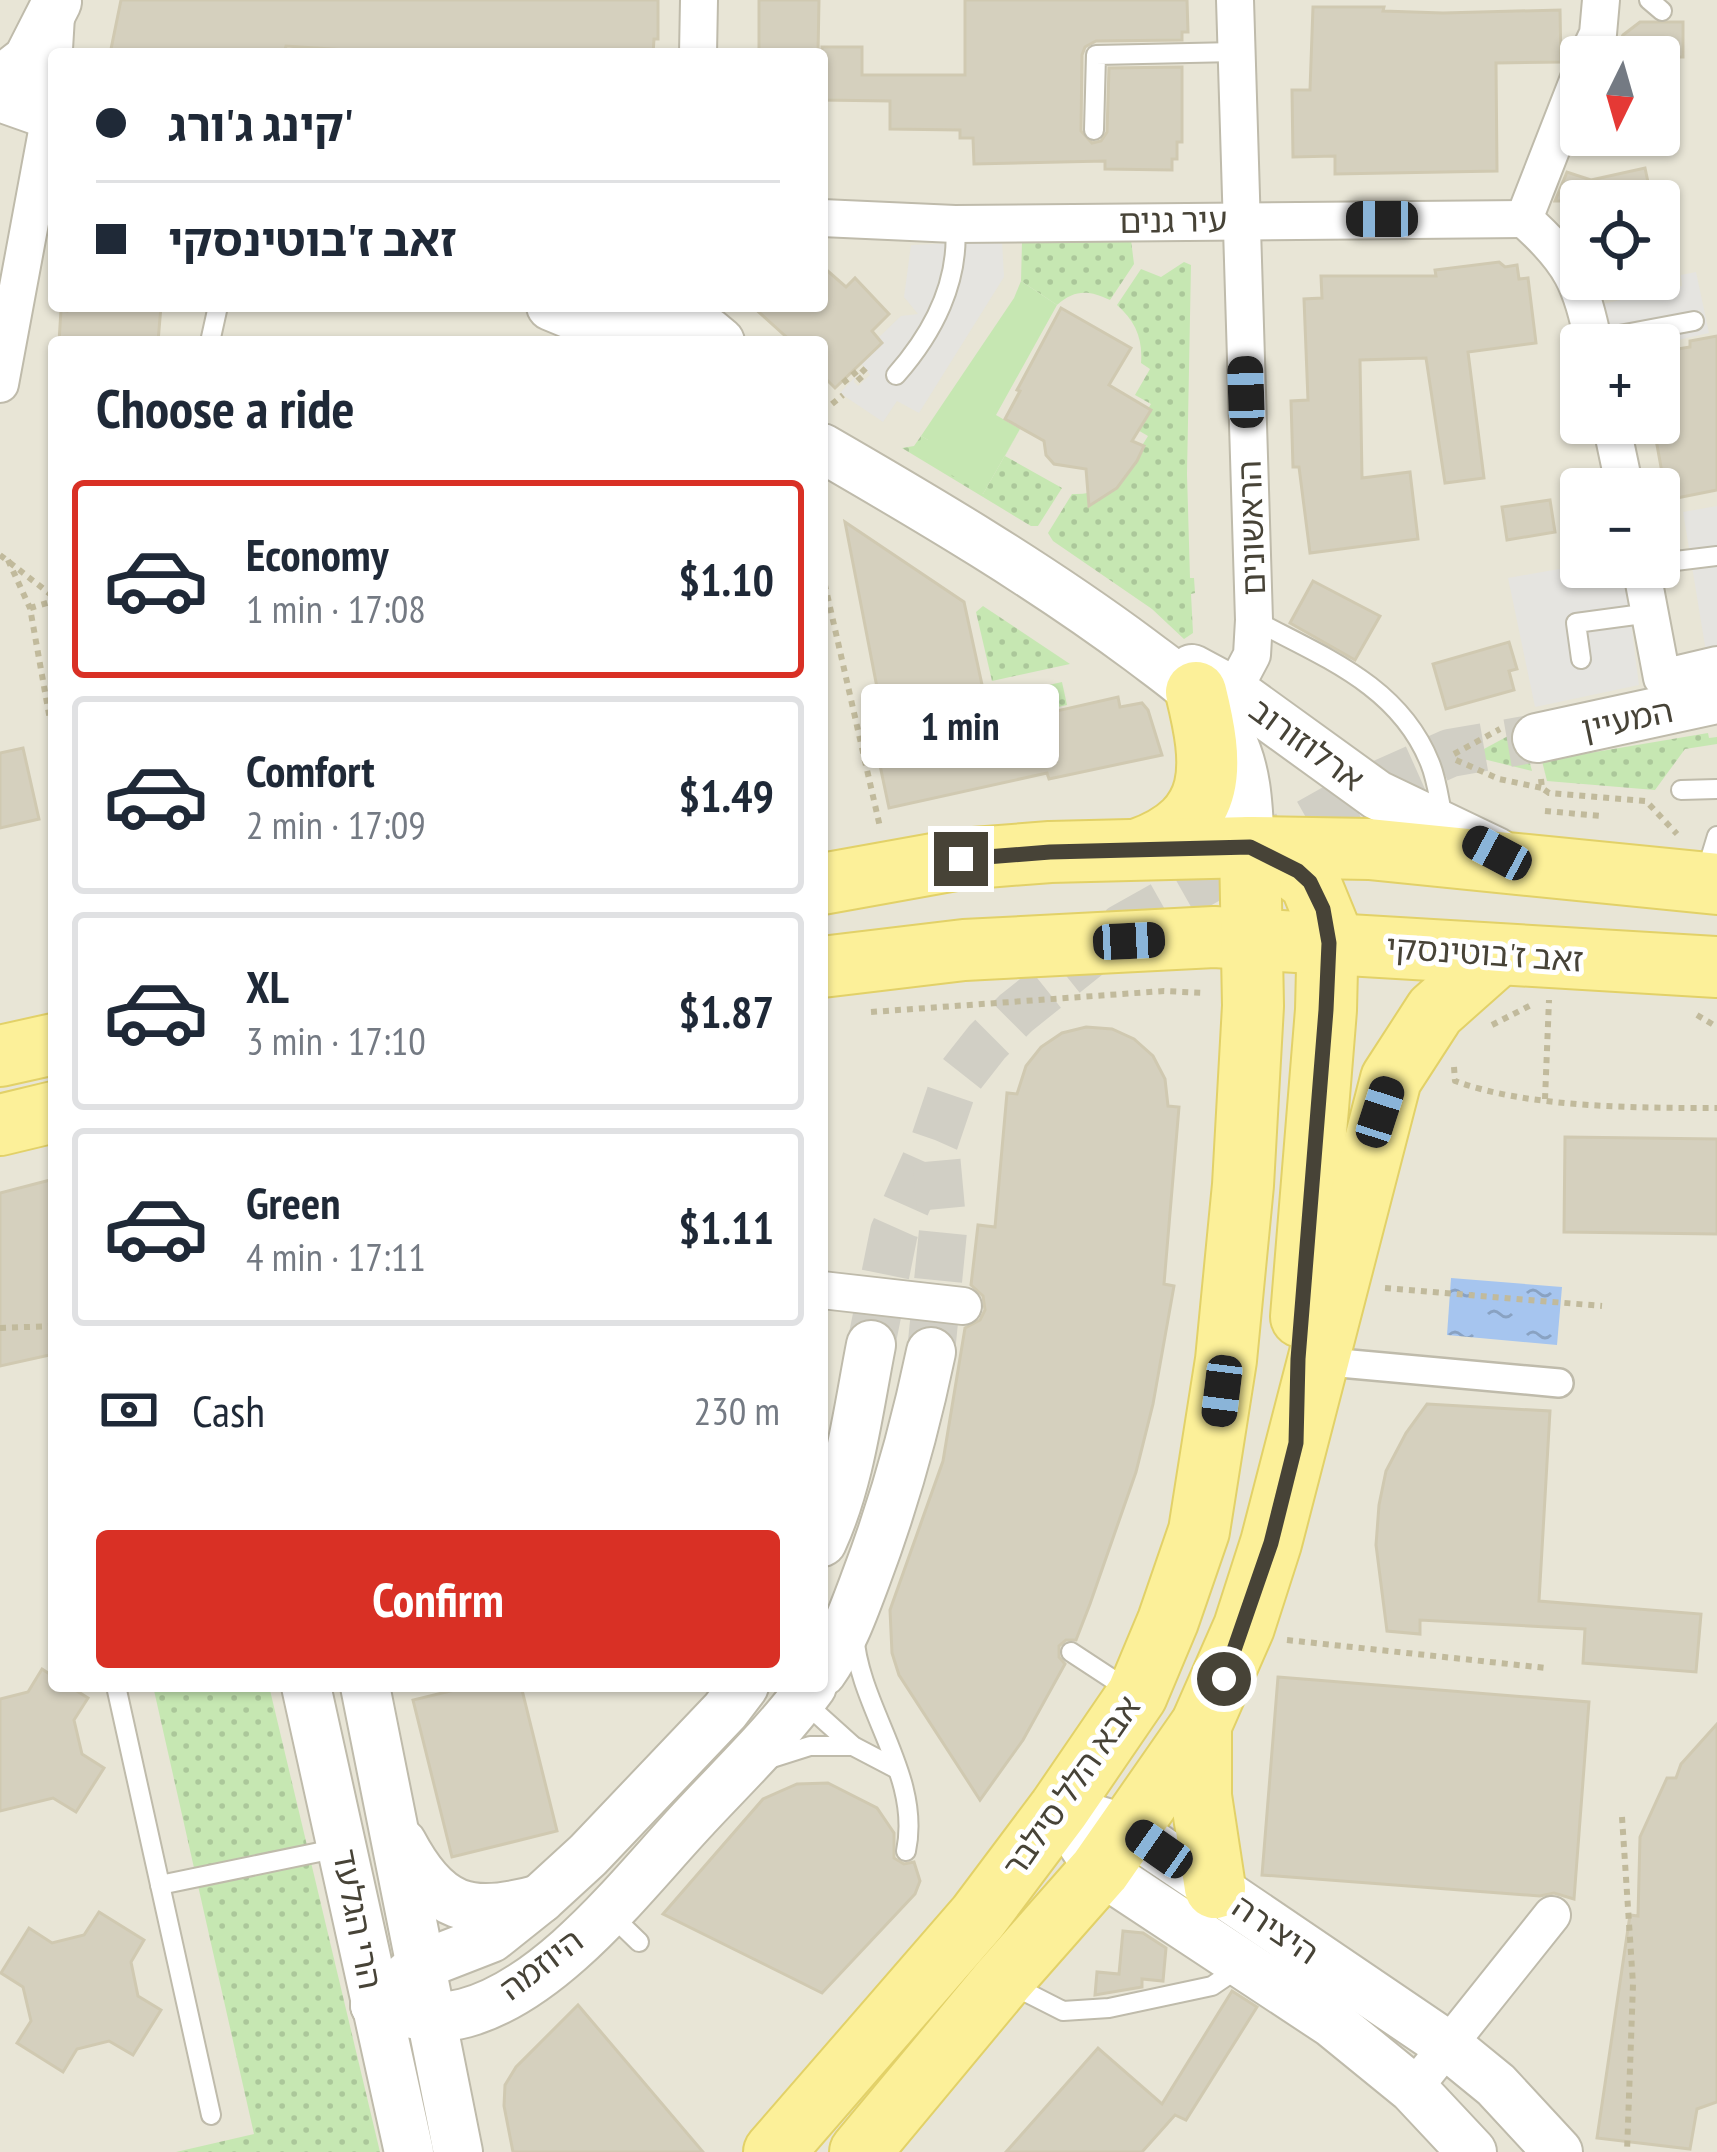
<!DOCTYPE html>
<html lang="en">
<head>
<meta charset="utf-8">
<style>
  body { margin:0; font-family:"PT Sans Narrow","Noto Sans Hebrew",sans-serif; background:#f6f6f7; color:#1f2937; height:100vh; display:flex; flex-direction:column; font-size:45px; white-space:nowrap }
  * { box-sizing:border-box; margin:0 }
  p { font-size:39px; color:#747a83 }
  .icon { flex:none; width:66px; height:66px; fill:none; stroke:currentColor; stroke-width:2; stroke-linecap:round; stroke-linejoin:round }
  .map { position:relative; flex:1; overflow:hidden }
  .sheet { position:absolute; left:48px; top:336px; width:780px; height:1356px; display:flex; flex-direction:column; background:#fff; border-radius:12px; box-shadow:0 3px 9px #0004 }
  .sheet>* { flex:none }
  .top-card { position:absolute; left:48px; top:48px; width:780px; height:264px; border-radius:12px; box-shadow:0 3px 9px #0004; display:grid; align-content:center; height:264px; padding:0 48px; background:#fff }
  .needle { width:78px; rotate:185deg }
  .tools { position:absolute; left:1560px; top:36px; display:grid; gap:24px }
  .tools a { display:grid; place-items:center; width:120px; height:120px; border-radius:12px; background:#fff; box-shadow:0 3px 9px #0004; font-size:60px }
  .end { position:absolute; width:54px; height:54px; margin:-27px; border:15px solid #474337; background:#fff; box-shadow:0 0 0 6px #fff }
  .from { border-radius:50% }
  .bubble { position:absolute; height:84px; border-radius:12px; background:#fff; box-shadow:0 3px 9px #0004; font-size:39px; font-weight:700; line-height:84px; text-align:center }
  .car { position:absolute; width:36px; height:72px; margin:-36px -18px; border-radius:15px; box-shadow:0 0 9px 3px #0007; background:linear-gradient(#222 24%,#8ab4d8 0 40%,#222 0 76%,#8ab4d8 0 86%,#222 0) }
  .top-card b { display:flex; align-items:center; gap:42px; height:114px; font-size:45px }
  .top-card b+b { border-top:3px solid #e0e1e3 }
  .top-card i { width:30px; height:30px; background:#1f2937 }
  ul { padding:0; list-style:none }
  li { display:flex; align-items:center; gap:36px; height:198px; margin:0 24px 18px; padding:0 24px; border:6px solid #e0e1e3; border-radius:12px }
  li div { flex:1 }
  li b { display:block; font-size:45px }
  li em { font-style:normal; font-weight:700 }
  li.selected { border-color:#d93025 }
  li>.icon { width:108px; height:108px; stroke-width:1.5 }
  h2 { padding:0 48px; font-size:54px; line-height:144px }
  .pay { display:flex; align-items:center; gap:30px; height:132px; padding:0 48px; font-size:45px }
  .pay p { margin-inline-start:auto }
  .primary-button { display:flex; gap:24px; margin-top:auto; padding:24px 48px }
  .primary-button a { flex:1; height:138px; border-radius:12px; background:#d93025; color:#fff; font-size:48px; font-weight:700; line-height:138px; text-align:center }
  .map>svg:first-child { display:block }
  .residential { fill:#e8e5d6; fill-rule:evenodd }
  .grass { fill:url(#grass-dots) }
  .garden { fill:#c6e7b2 }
  .parking { fill:#e5e4e0 }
  .water { fill:url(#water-ripples) }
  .building { fill:#d5d0be; stroke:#d0c9b1; stroke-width:3 }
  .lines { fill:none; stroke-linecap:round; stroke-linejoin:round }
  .tertiary-tunnel { stroke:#d1cfc5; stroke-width:48; stroke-dasharray:48 24; stroke-linecap:butt }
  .service-casing { stroke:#bfbbab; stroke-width:22 }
  .pedestrian-casing { stroke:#bfbbab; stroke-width:32 }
  .minor-casing { stroke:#bfbbab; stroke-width:40 }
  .tertiary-casing { stroke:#bfbbab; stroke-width:52 }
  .primary-casing { stroke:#e2d168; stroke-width:64 }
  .path { stroke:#c1ba9c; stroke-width:6; stroke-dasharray:6 6; stroke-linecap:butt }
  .service { stroke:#fff; stroke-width:18 }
  .pedestrian { stroke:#fff; stroke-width:27 }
  .minor { stroke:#fff; stroke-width:36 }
  .tertiary { stroke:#fff; stroke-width:48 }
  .primary { stroke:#fcf099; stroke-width:60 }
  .route { stroke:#474337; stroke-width:15 }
  .labels { text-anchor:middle; stroke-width:10; stroke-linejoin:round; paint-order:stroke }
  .street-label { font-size:33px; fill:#474337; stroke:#fff }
</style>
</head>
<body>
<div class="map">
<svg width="1717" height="2152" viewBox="0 0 1717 2152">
  <defs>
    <pattern id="grass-dots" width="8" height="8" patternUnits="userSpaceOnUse" patternTransform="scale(3)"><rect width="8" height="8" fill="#c6e7b2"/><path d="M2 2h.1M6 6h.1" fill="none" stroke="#abc79a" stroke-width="1.8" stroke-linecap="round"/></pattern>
    <pattern id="water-ripples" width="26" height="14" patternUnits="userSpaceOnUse" patternTransform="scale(3)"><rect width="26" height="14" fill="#a6c5ef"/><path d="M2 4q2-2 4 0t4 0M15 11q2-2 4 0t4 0" fill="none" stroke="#89a2c2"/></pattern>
  </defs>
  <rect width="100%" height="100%" fill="#f4f2e8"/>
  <path class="residential" d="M0,0h1717v2152h-1717zM54,54h768v252h-768zM1581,57h78v78h-78zM1581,201h78v78h-78zM54,342h768v1344h-768zM1581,345h78v78h-78zM1581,489h78v78h-78z"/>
  <g class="grass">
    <path d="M1131,240l3,24 -24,36c-21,-10 -35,-11 -53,5l-36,-24 1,-39z"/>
    <path d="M1184,262l7,3 -4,209 3,104h4l1,15 -4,1 2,39 -9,6 -32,-30 -99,-68 -5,-8 24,-39c41,2 56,-26 76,-58l-12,-7 15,-25 -16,-9 15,-26 -9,-6c2,-25 -6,-42 -24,-58l24,-36 20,8z"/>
    <polygon points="1020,429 1005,456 1062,488 1038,526 1031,526 902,448 914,446 921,436 928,440 983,494"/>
    <polygon points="983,606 1070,664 992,681 976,612"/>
    <polygon points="1062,682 1067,705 1000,720 995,697"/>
    <polygon points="1521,729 1532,771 1471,756"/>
    <polygon points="1708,733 1709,738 1717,737 1717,744 1685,749 1655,790 1547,781 1542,761"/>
    <polygon points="153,1686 269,1686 380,2152 176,2152 254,2134"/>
  </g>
  <polygon class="garden" points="1021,281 1057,305 996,415 1020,429 983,494 920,456 928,440 921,436 1014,298"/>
  <g class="parking">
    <polygon points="1002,241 1004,277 919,413 897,401 883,422 840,393 856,376 854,382 858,386 870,375 861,363 882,343 878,338 901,316 918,314 904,297 911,245"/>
    <polygon points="1696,272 1709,333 1656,345 1599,345 1594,323 1608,320 1603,304 1682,286 1681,275"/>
    <polygon points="1717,506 1717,651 1706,652 1683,512"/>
    <polygon points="1581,565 1624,567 1639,685 1535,707 1508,578"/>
  </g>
  <polygon class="water" points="1451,1278 1562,1287 1557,1345 1447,1335"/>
  <g class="building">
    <polygon points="121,0 658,0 658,39 654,39 653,54 407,54 286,46 284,54 110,54"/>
    <polygon points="759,0 819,0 818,54 759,54"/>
    <polygon points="965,0 1187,0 1188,32 1182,32 1182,40 1096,41 1085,47 1082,55 1081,131 1092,143 1101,141 1107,132 1109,68 1182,67 1182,142 1177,142 1177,159 1172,159 1172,170 1105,169 1105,161 974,164 973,138 960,138 960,130 890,129 890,101 822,100 822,47 862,47 862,75 965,75"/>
    <polygon points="1313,7 1384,7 1383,11 1443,13 1560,10 1561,62 1496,63 1497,171 1335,174 1335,156 1293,157 1292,90 1310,90"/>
    <polygon points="1640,22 1683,22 1683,57 1613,57 1623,35"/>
    <polygon points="1645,168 1652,201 1555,201 1567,172 1591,180"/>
    <polygon points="1499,262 1505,267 1517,265 1519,279 1528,278 1536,343 1468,352 1484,478 1445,483 1426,358 1360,360 1362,478 1410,472 1418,539 1310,553 1299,467 1293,467 1291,401 1308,400 1304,299 1322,298 1321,276 1436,276 1435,270"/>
    <polygon points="822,266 846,287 855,278 889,314 872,331 882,343 835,388 822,375 822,342 792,342 752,306 822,306"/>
    <polygon points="68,306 161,306 158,342 59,342 61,310 67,311"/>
    <polygon points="1061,308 1131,348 1109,385 1151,410 1132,441 1144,446 1137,461 1117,488 1089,506 1086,469 1054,464 1046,455 1044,441 1005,419 1020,391 1017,390"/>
    <polygon points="1717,336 1717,490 1667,500 1653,423 1659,423 1659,352 1690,347 1690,341"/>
    <polygon points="1550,500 1555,532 1507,540 1502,507"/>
    <polygon points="845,522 964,602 991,726 1118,697 1120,707 1142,703 1148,710 1162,755 1049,779 1047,773 889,808 874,737 886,734"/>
    <polygon points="1313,581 1380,616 1355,660 1290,623"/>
    <polygon points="1509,642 1517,669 1509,671 1514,690 1446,709 1433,664"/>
    <polygon points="23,748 39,819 0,828 0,753"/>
    <polygon points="1086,1027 1112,1029 1134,1039 1153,1056 1165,1079 1168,1106 1179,1107 1164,1284 1174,1286 1153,1404 1136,1472 1090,1604 1076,1640 1066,1640 1059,1646 1059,1657 1065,1664 1023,1740 980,1800 899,1675 892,1653 890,1610 943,1461 965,1328 980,1320 985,1310 983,1296 971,1285 978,1225 995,1227 1007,1093 1017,1094 1026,1066 1041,1047 1062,1033"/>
    <polygon points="1565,1137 1717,1139 1717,1234 1564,1232"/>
    <polygon points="54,1179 54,1354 0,1366 0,1193"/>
    <polygon points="1427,1404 1550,1411 1539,1601 1701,1614 1696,1672 1583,1663 1585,1629 1420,1620 1420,1634 1387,1631 1376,1545 1379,1505 1386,1471 1406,1433"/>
    <polygon points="42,1669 54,1677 54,1686 69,1686 88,1698 74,1720 82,1754 104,1768 76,1812 53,1798 0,1811 0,1699 28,1692"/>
    <polygon points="1278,1677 1589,1702 1574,1899 1554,1893 1540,1896 1262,1875"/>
    <polygon points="471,1686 521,1686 557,1831 452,1857 413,1700"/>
    <polygon points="1717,1724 1717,2102 1697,2109 1690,2149 1597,2138 1630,1915 1638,1916 1640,1837 1667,1778 1676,1778 1681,1764"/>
    <polygon points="828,1783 877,1808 894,1833 894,1858 904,1864 914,1862 920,1881 915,1894 822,1993 663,1914 763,1799 797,1784"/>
    <polygon points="99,1912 144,1940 131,1962 138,1996 161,2010 133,2055 109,2041 77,2049 63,2072 17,2043 31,2021 23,1987 1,1973 29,1928 52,1943 84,1935"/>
    <polygon points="1123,1931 1143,1933 1166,1948 1163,1981 1142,1979 1142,1987 1095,1995 1097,1972 1119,1974"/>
    <polygon points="1232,1991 1257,2007 1186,2120 1175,2115 1142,2152 1006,2152 1098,2048 1162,2104"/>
    <polygon points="578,2005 703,2152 513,2152 504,2106 505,2085 516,2067"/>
  </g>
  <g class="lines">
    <g class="tertiary-tunnel">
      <polyline points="871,1345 894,1232 935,1140 954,1084 987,1042 1016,1013 1122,928 1365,791 1450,753 1537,738"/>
      <polyline points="931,1352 943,1231 935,1144"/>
    </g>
    <g class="service-casing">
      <g id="service">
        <polyline points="1649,0 1662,11"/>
        <polyline points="1094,130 1096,55 1236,52"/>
        <polyline points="1592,329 1598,339 1694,321"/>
        <polyline points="210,342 218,306"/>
        <path d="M896,375c37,-42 64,-94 59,-151"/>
        <polyline points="1659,563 1717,556"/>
        <path d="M1254,620c69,37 145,65 176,143 7,17 9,37 13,55"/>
        <polyline points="1581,659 1576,623 1650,613"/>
        <polyline points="1681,790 1717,789"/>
        <polyline points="1706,872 1717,836"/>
        <path d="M854,1634c5,75 68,141 52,217"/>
        <polyline points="1071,1652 1132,1692"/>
        <polyline points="116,1686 211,2115"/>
        <polyline points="803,1701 853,1746 895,1768"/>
        <polyline points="769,1759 810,1746 853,1746"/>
        <polyline points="160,1885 339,1848"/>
        <polyline points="608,1912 639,1942"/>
        <polyline points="1012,1985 1063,2011 1109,2008 1212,1986 1240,1967"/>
      </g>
    </g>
    <g class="pedestrian-casing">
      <polyline id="pedestrian" points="1318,1361 1559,1383"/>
    </g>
    <g class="minor-casing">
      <g id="minor">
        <polyline points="698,54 699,0"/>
        <polyline points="1587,57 1598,34 1601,0"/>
        <path d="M1581,73l-57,146c48,43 57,64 70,126"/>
        <polyline points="822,218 955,224 1524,219"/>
        <polyline points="0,384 50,115 56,16"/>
        <polyline points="1611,423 1625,489"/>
        <polyline points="1641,567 1662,678 1717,665"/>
        <polyline points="1233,691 1252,655 1254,620 1235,0"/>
        <polyline points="822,1290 963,1306"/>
        <polyline points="1413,2089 1552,1915"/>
      </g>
    </g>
    <g class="tertiary-casing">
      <g id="tertiary">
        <polyline points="0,81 28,59 57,2"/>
        <polyline points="0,97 54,116"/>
        <polyline points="551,306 638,342"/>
        <polyline points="621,306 708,332 720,342"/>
        <path d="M822,448c109,63 217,127 318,202 34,26 72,50 91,89 17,34 17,71 19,108"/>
        <polyline points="1192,669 1233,691 1377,795 1496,852"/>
        <polyline points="1537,738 1717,699"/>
        <path d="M822,1542c28,-61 36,-131 49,-197"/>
        <path d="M822,1672c20,-28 32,-62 44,-94 28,-74 49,-149 65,-226"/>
        <polyline points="306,1686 409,2152"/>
        <polyline points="365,1686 458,2152"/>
        <polyline points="1059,1809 1130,1830 1447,2045 1496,2085 1558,2152"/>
        <path d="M402,1843c35,66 67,76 138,56"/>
        <polyline points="1082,1843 1100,1870 1332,2023 1413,2089 1472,2152"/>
        <path d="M375,2005c32,8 57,17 90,8 89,-24 169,-131 230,-196 39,-42 83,-84 117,-131"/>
        <polyline points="375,2005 419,1966 491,1938 540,1899 588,1855 725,1711 744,1686"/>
      </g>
    </g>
    <g class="primary-casing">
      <g id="primary">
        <polyline points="1250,847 1284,862 1310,882 1328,926 1326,1010 1301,1317"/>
        <path d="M1139,849c81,-29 75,-84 57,-157"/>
        <polyline points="822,884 961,859 1050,852 1250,847 1369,849 1717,884"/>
        <polyline points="822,967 964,950 1214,937 1717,967"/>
        <polyline points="0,1056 54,1044"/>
        <polyline points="0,1125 54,1112"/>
        <polyline points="1201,1725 1201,1796 1215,1888"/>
        <polyline points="774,2152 978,1917 1059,1809 1137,1695 1168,1621 1199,1531 1226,1360 1243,1185 1253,1006 1250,847"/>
        <polyline points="860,2152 1003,1980 1100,1870 1201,1725 1244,1627 1271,1543 1391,1079 1435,1011 1498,955"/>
      </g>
    </g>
    <g class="path">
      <polyline points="843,383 861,368 866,373 856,382"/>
      <polyline points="832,404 843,395"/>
      <polyline points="0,555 54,597"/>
      <polyline points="8,560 30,608 50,720 54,719"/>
      <polyline points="822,572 880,827"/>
      <polyline points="30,608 54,601"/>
      <polyline points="1454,754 1500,729"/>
      <polyline points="1456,760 1499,779 1542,788"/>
      <polyline points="1541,779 1542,788 1549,793 1646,801 1677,834"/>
      <polyline points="1545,811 1601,816"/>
      <polyline points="871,1012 1164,991 1205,993"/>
      <polyline points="1697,1015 1717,1027"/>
      <polyline points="1492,1025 1533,1004"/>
      <path d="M1454,1067l1,14c74,27 182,27 262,27"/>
      <polyline points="1545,1099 1549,1000"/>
      <polyline points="1385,1288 1602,1306"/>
      <polyline points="0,1328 54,1326"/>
      <polyline points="1287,1640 1546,1668"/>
      <polyline points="1622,1817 1633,1984 1627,2152"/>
    </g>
    <use href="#service" class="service"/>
    <use href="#pedestrian" class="pedestrian"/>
    <use href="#minor" class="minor"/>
    <use href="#tertiary" class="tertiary"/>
    <use href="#primary" class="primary"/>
  </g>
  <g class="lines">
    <polyline class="route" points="961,859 1050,852 1250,847 1298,871 1310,882 1323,909 1329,943 1326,1010 1298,1359 1296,1443 1271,1543 1224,1679"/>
  </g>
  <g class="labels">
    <g class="street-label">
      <text transform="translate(1173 220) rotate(-1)" y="12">עיר גנים</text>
      <text transform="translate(1251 528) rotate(-92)" y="12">הראשונים</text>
      <text transform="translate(1627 719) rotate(-12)" y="12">המעיין</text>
      <text transform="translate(1307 744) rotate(36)" y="12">ארלוזורוב</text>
      <text transform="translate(1485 953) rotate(4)" y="12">זאב ז'בוטינסקי</text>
      <text transform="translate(1071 1786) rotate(-55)" y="12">אבא הלל סילבר</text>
      <text transform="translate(358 1919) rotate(79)" y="12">הרי הגלעד</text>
      <text transform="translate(1276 1929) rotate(34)" y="12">היצירה</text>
      <text transform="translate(541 1964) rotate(-37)" y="12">היוזמה</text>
    </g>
  </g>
</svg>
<div class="tools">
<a><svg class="needle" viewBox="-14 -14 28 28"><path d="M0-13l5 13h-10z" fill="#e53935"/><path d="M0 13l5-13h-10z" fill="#747a83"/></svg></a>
<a><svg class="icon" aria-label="locate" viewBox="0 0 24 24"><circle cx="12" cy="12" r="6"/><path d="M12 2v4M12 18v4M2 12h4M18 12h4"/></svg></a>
<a>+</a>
<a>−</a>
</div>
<i class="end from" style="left:1224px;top:1679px"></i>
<i class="end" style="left:961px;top:859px"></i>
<div class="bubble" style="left:861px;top:684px;width:198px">1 min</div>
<i class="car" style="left:1382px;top:219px;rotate:270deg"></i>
<i class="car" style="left:1246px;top:392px;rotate:358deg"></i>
<i class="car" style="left:1497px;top:853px;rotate:298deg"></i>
<i class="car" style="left:1129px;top:941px;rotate:87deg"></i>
<i class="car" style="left:1380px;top:1112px;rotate:18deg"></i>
<i class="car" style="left:1222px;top:1391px;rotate:187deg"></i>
<i class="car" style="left:1159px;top:1849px;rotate:305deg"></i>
<div class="top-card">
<b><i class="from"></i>קינג ג'ורג'</b>
<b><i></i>זאב ז'בוטינסקי</b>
</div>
<section class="sheet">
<h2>Choose a ride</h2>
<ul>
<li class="selected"><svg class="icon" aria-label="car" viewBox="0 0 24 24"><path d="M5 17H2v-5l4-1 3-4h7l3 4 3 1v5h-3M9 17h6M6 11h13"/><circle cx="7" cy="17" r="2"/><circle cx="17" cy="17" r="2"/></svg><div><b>Economy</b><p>1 min · 17:08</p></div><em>$1.10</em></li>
<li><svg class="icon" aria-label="car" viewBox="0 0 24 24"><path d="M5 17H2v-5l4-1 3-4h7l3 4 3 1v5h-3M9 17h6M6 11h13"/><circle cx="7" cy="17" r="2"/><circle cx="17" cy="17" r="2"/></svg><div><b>Comfort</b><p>2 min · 17:09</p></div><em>$1.49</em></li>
<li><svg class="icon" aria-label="car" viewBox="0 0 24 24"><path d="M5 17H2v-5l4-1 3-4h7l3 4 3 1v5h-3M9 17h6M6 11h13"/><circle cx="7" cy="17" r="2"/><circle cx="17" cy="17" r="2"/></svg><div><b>XL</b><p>3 min · 17:10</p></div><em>$1.87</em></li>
<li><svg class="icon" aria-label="car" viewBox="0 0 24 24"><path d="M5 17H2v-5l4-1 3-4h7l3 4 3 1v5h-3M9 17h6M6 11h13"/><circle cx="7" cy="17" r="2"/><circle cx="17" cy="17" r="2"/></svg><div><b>Green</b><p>4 min · 17:11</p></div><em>$1.11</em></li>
</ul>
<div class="pay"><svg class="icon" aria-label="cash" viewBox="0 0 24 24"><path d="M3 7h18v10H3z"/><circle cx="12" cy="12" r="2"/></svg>Cash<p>230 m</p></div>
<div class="primary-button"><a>Confirm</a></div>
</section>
</div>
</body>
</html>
